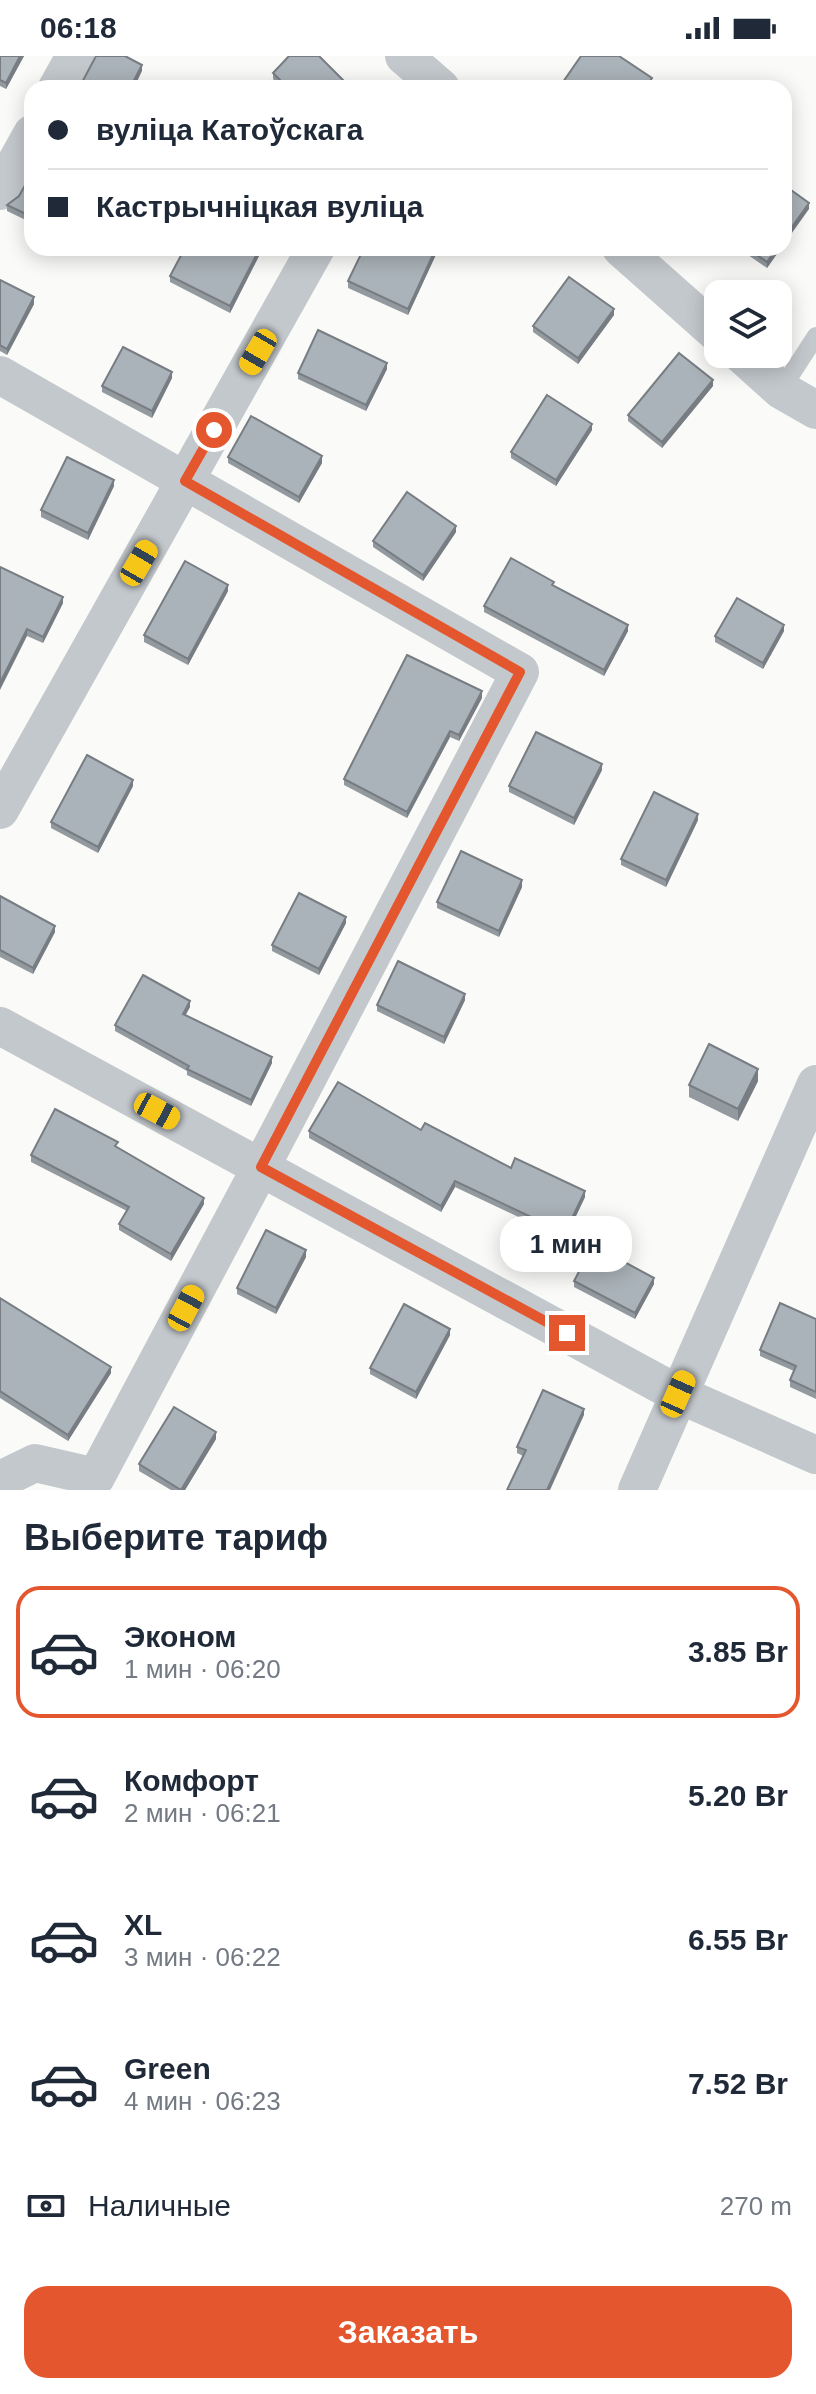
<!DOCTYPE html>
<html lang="ru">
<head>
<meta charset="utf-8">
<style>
  body { margin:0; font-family:Arial,sans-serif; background:#f6f6f7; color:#1f2937; height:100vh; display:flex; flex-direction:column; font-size:30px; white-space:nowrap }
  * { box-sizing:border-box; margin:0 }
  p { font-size:26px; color:#747a83 }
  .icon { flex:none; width:44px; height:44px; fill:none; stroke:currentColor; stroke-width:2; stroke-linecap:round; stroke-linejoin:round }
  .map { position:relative; height:1434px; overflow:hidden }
  .details { display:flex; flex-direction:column; background:#fff; flex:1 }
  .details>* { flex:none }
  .hud { position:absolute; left:24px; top:24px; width:768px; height:176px; border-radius:24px; box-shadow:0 4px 20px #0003; display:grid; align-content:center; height:176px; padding:0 24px; background:#fff }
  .fabs { position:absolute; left:704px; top:224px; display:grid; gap:16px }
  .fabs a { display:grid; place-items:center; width:88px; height:88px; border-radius:16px; background:#fff; box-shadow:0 4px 20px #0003; font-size:40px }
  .end { position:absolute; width:36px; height:36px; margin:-18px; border:10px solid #e4572e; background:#fff; box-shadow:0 0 0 4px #fff }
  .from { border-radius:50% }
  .bubble { position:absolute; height:56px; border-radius:24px; background:#fff; box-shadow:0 4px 20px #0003; font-size:26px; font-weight:700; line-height:56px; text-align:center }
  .car { position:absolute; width:24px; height:48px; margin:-24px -12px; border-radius:10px; box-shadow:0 0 6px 2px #0007; background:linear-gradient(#f5c518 24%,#345 0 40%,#f5c518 0 76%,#345 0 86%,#f5c518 0) }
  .hud b { display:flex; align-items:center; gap:28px; height:76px; font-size:30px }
  .hud b+b { border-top:2px solid #e0e1e3 }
  .hud i { width:20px; height:20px; background:#1f2937 }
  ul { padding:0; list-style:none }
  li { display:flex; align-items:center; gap:24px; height:132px; margin:0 16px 12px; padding:0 8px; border:4px solid transparent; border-radius:24px }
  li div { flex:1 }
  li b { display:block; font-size:30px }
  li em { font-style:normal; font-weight:700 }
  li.current { border-color:#e4572e }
  li>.icon { width:72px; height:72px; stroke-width:1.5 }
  h2 { padding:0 24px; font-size:36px; line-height:96px }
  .pay { display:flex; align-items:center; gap:20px; height:88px; padding:0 24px; font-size:30px }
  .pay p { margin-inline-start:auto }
  .action { display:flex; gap:16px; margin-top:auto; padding:16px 24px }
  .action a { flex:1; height:92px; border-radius:24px; background:#e4572e; color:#fff; font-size:32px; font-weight:700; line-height:92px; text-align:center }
  .status { display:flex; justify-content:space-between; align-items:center; height:56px; padding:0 40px; background:#fff; direction:ltr }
  .status svg { height:22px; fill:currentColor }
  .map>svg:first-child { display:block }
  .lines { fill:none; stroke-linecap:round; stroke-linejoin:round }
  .service { stroke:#c3c8cc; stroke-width:18 }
  .minor { stroke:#c3c8cc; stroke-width:38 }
  .wall { fill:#929a9f }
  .shaded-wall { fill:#777d82 }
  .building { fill:#aab3b9; stroke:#777d82; stroke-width:2 }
  .route { stroke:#e4572e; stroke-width:10 }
</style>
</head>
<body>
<div class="status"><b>06:18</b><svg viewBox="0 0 49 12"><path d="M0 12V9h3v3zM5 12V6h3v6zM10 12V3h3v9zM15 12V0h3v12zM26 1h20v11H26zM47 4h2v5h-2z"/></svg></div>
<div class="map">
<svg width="816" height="1434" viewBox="0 0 816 1434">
  <rect width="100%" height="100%" fill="#fafaf8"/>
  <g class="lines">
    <polyline class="service" points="781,334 816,280"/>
    <g class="minor">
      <polyline points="404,0 441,32"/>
      <polyline points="57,32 75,0"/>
      <polyline points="0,135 32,78"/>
      <polyline points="621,192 718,278"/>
      <polyline points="741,298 781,334 816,354"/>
      <polyline points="0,319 520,616 261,1111 96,1421 35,1407 0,1424"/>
      <polyline points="0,754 316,192"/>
      <polyline points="0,970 678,1338 816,1399"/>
      <polyline points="637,1434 816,1028"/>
    </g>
  </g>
  <g class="wall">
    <polygon points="0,0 24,0 6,33 0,30"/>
    <polygon points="273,17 343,30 341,32 282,32 273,23"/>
    <polygon points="563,26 652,29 649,32 563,32"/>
    <polygon points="32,117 32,167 7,155 7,149 19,140"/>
    <polygon points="263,192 230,257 170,226 170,220"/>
    <polygon points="364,192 439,192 408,259 348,232 348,225"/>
    <polygon points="738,192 781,192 767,212"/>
    <polygon points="0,224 34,248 7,299 0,295"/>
    <polygon points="614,259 578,308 533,276 533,270"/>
    <polygon points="387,313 366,355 298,323 298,317"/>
    <polygon points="172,322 152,362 102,336 102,330"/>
    <polygon points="713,330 662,392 628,365 628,359"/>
    <polygon points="592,374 556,430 511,402 511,396"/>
    <polygon points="228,401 322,407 299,447 228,407"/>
    <polygon points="114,430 88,484 41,461 41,454"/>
    <polygon points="456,476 423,525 373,491 373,485"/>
    <polygon points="0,511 63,547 43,587 27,580"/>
    <polygon points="554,530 628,575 604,620 484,556 484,550"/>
    <polygon points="228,535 188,609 144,586 144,579"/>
    <polygon points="784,575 763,613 715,586 715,580"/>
    <polygon points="482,642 459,685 450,681 407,762 344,729 344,723"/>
    <polygon points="602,714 574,769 509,736 509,730"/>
    <polygon points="133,730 98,797 51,772 51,766"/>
    <polygon points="698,764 666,831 621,809 621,803"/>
    <polygon points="522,831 499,881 437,852 437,846"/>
    <polygon points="0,840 55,876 33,918 0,901"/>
    <polygon points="346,867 319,919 272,895 272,889"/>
    <polygon points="465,944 444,988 377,955 377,949"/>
    <polygon points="190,951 185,959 272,1007 251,1050 187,1019 187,1015 115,975 115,969"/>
    <polygon points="758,1025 738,1065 689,1041 689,1029"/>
    <polygon points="421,1074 511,1112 585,1141 565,1183 455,1131 441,1156 309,1082 309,1075"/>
    <polygon points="118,1092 204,1148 171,1205 119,1174 119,1168 127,1155 31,1106 31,1099"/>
    <polygon points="306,1201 276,1258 237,1238 237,1232"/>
    <polygon points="574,1225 654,1228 635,1263 574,1231"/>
    <polygon points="0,1242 111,1317 68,1385 0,1342"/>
    <polygon points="816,1263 816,1343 790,1331 790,1324 794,1315 760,1300 760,1294"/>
    <polygon points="450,1279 416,1343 370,1318 370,1312"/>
    <polygon points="584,1359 523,1400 517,1397 517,1391"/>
    <polygon points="216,1383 185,1434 171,1434 139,1415 139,1408"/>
  </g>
  <g class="shaded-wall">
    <polygon points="20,0 24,0 6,33 6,27"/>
    <polygon points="142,9 142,15 134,32 130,32"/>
    <polygon points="652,22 652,29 649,32 645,32"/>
    <polygon points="343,24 343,30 341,32 335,32"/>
    <polygon points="809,147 809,153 784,188 784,182"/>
    <polygon points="260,192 263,192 230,257 230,250"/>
    <polygon points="436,192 439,192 408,259 408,253"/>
    <polygon points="777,192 781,192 767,212 767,206"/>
    <polygon points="34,241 34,248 7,299 7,293"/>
    <polygon points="614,253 614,259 578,308 578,302"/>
    <polygon points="387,307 387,313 366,355 366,349"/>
    <polygon points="172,316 172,322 152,362 152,355"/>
    <polygon points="713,324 713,330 662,392 662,386"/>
    <polygon points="592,368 592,374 556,430 556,424"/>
    <polygon points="322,400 322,407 299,447 299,441"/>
    <polygon points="114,424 114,430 88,484 88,477"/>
    <polygon points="456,470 456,476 423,525 423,519"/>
    <polygon points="228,529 228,535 188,609 188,603"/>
    <polygon points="63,541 63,547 43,587 43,581"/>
    <polygon points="628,569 628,575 604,620 604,614"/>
    <polygon points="784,569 784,575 763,613 763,607"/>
    <polygon points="27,573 27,580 0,634 0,627"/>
    <polygon points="482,635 482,642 459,685 459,679"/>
    <polygon points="450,675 450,681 407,762 407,756"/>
    <polygon points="602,708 602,714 574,769 574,762"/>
    <polygon points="133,724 133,730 98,797 98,791"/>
    <polygon points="698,758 698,764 666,831 666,824"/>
    <polygon points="522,824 522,831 499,881 499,875"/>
    <polygon points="346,861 346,867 319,919 319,913"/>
    <polygon points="55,870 55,876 33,918 33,912"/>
    <polygon points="465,938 465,944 444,988 444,981"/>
    <polygon points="190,945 190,951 183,964 183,958"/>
    <polygon points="272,1001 272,1007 251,1050 251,1044"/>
    <polygon points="758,1013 758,1025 738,1065 738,1053"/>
    <polygon points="455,1125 455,1131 441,1156 441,1150"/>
    <polygon points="585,1135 585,1141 565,1183 565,1177"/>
    <polygon points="204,1142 204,1148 171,1205 171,1198"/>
    <polygon points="306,1194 306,1201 276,1258 276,1252"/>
    <polygon points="654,1222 654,1228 635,1263 635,1257"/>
    <polygon points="450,1273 450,1279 416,1343 416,1336"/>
    <polygon points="111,1311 111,1317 68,1385 68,1379"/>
    <polygon points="584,1353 584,1359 550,1434 547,1434"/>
    <polygon points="216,1376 216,1383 185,1434 181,1434"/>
  </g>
  <g class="building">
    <polygon points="0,0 20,0 6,27 0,24"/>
    <polygon points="96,0 125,0 142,9 130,32 79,32"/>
    <polygon points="289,0 319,0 343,24 335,32 288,32 273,17"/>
    <polygon points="581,0 619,0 652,22 645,32 572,32 563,26"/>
    <polygon points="32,117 32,161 7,149 19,140"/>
    <polygon points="784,129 809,147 784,182"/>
    <polygon points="185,192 260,192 230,250 170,220"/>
    <polygon points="364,192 436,192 408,253 348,225"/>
    <polygon points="747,192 777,192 767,206"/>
    <polygon points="569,221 614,253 578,302 533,270"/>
    <polygon points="0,224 34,241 7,293 0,289"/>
    <polygon points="318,274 387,307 366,349 298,317"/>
    <polygon points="123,291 172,316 152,355 102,330"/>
    <polygon points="679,297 713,324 662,386 628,359"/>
    <polygon points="547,339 592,368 556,424 511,396"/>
    <polygon points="251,360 322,400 299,441 228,401"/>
    <polygon points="67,401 114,424 88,477 41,454"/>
    <polygon points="407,436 456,470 423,519 373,485"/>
    <polygon points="511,502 554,526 552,529 628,569 604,614 484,550"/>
    <polygon points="185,505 228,529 188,603 144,579"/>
    <polygon points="0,511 63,541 43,581 27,573 0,627"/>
    <polygon points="737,542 784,569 763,607 715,580"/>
    <polygon points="407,599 482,635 459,679 450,675 407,756 344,723"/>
    <polygon points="536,676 602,708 574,762 509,730"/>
    <polygon points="87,699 133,724 98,791 51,766"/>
    <polygon points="654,736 698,758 666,824 621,803"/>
    <polygon points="461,795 522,824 499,875 437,846"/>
    <polygon points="299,837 346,861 319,913 272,889"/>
    <polygon points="0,840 55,870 33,912 0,894"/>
    <polygon points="398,905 465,938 444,981 377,949"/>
    <polygon points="143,919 190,945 183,958 272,1001 251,1044 187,1013 189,1010 115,969"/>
    <polygon points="709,988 758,1013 738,1053 689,1029"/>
    <polygon points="338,1026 421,1074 425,1067 511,1112 515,1102 585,1135 565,1177 455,1125 441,1150 309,1075"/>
    <polygon points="55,1053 118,1086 115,1090 204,1142 171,1198 119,1168 129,1151 31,1099"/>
    <polygon points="266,1174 306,1194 276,1252 237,1232"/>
    <polygon points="593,1189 654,1222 635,1257 574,1225"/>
    <polygon points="0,1242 111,1311 68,1379 0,1335"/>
    <polygon points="780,1247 816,1263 816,1336 790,1324 796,1310 760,1294"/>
    <polygon points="404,1248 450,1273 416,1336 370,1312"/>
    <polygon points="543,1334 584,1353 547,1434 507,1434 526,1394 517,1391"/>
    <polygon points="174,1351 216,1376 181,1434 139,1408"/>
  </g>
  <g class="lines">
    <polyline class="route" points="214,374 185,425 520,616 261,1111 567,1277"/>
  </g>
</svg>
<div class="fabs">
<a><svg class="icon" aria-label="layers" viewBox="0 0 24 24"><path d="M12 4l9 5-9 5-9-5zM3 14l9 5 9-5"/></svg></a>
</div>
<i class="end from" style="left:214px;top:374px"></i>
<i class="end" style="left:567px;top:1277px"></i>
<div class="bubble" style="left:500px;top:1160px;width:132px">1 мин</div>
<i class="car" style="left:258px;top:296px;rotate:210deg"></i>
<i class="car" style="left:139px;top:507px;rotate:30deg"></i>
<i class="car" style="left:157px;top:1055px;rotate:118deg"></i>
<i class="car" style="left:186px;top:1252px;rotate:28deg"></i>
<i class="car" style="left:678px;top:1338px;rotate:24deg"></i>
<div class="hud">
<b><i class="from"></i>вуліца Катоўскага</b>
<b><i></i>Кастрычніцкая вуліца</b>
</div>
</div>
<section class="details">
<h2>Выберите тариф</h2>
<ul>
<li class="current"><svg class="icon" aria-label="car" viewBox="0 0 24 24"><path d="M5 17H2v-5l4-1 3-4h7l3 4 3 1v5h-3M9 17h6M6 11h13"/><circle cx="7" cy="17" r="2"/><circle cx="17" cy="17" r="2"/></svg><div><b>Эконом</b><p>1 мин · 06:20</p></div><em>3.85 Br</em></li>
<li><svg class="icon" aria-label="car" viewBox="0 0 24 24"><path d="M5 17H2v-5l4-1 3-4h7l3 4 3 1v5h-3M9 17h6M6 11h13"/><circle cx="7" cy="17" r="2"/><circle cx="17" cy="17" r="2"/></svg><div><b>Комфорт</b><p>2 мин · 06:21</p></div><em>5.20 Br</em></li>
<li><svg class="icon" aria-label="car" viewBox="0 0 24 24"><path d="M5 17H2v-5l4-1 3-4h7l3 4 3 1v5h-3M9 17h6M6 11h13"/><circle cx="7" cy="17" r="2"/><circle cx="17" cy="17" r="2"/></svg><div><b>XL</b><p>3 мин · 06:22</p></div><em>6.55 Br</em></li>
<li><svg class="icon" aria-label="car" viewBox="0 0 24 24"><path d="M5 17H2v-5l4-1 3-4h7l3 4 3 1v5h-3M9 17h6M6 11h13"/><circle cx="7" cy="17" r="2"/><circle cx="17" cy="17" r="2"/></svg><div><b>Green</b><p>4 мин · 06:23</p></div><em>7.52 Br</em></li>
</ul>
<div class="pay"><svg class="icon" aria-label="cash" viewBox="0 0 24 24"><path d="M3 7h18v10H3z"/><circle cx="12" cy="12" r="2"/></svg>Наличные<p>270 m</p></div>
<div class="action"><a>Заказать</a></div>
</section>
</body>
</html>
